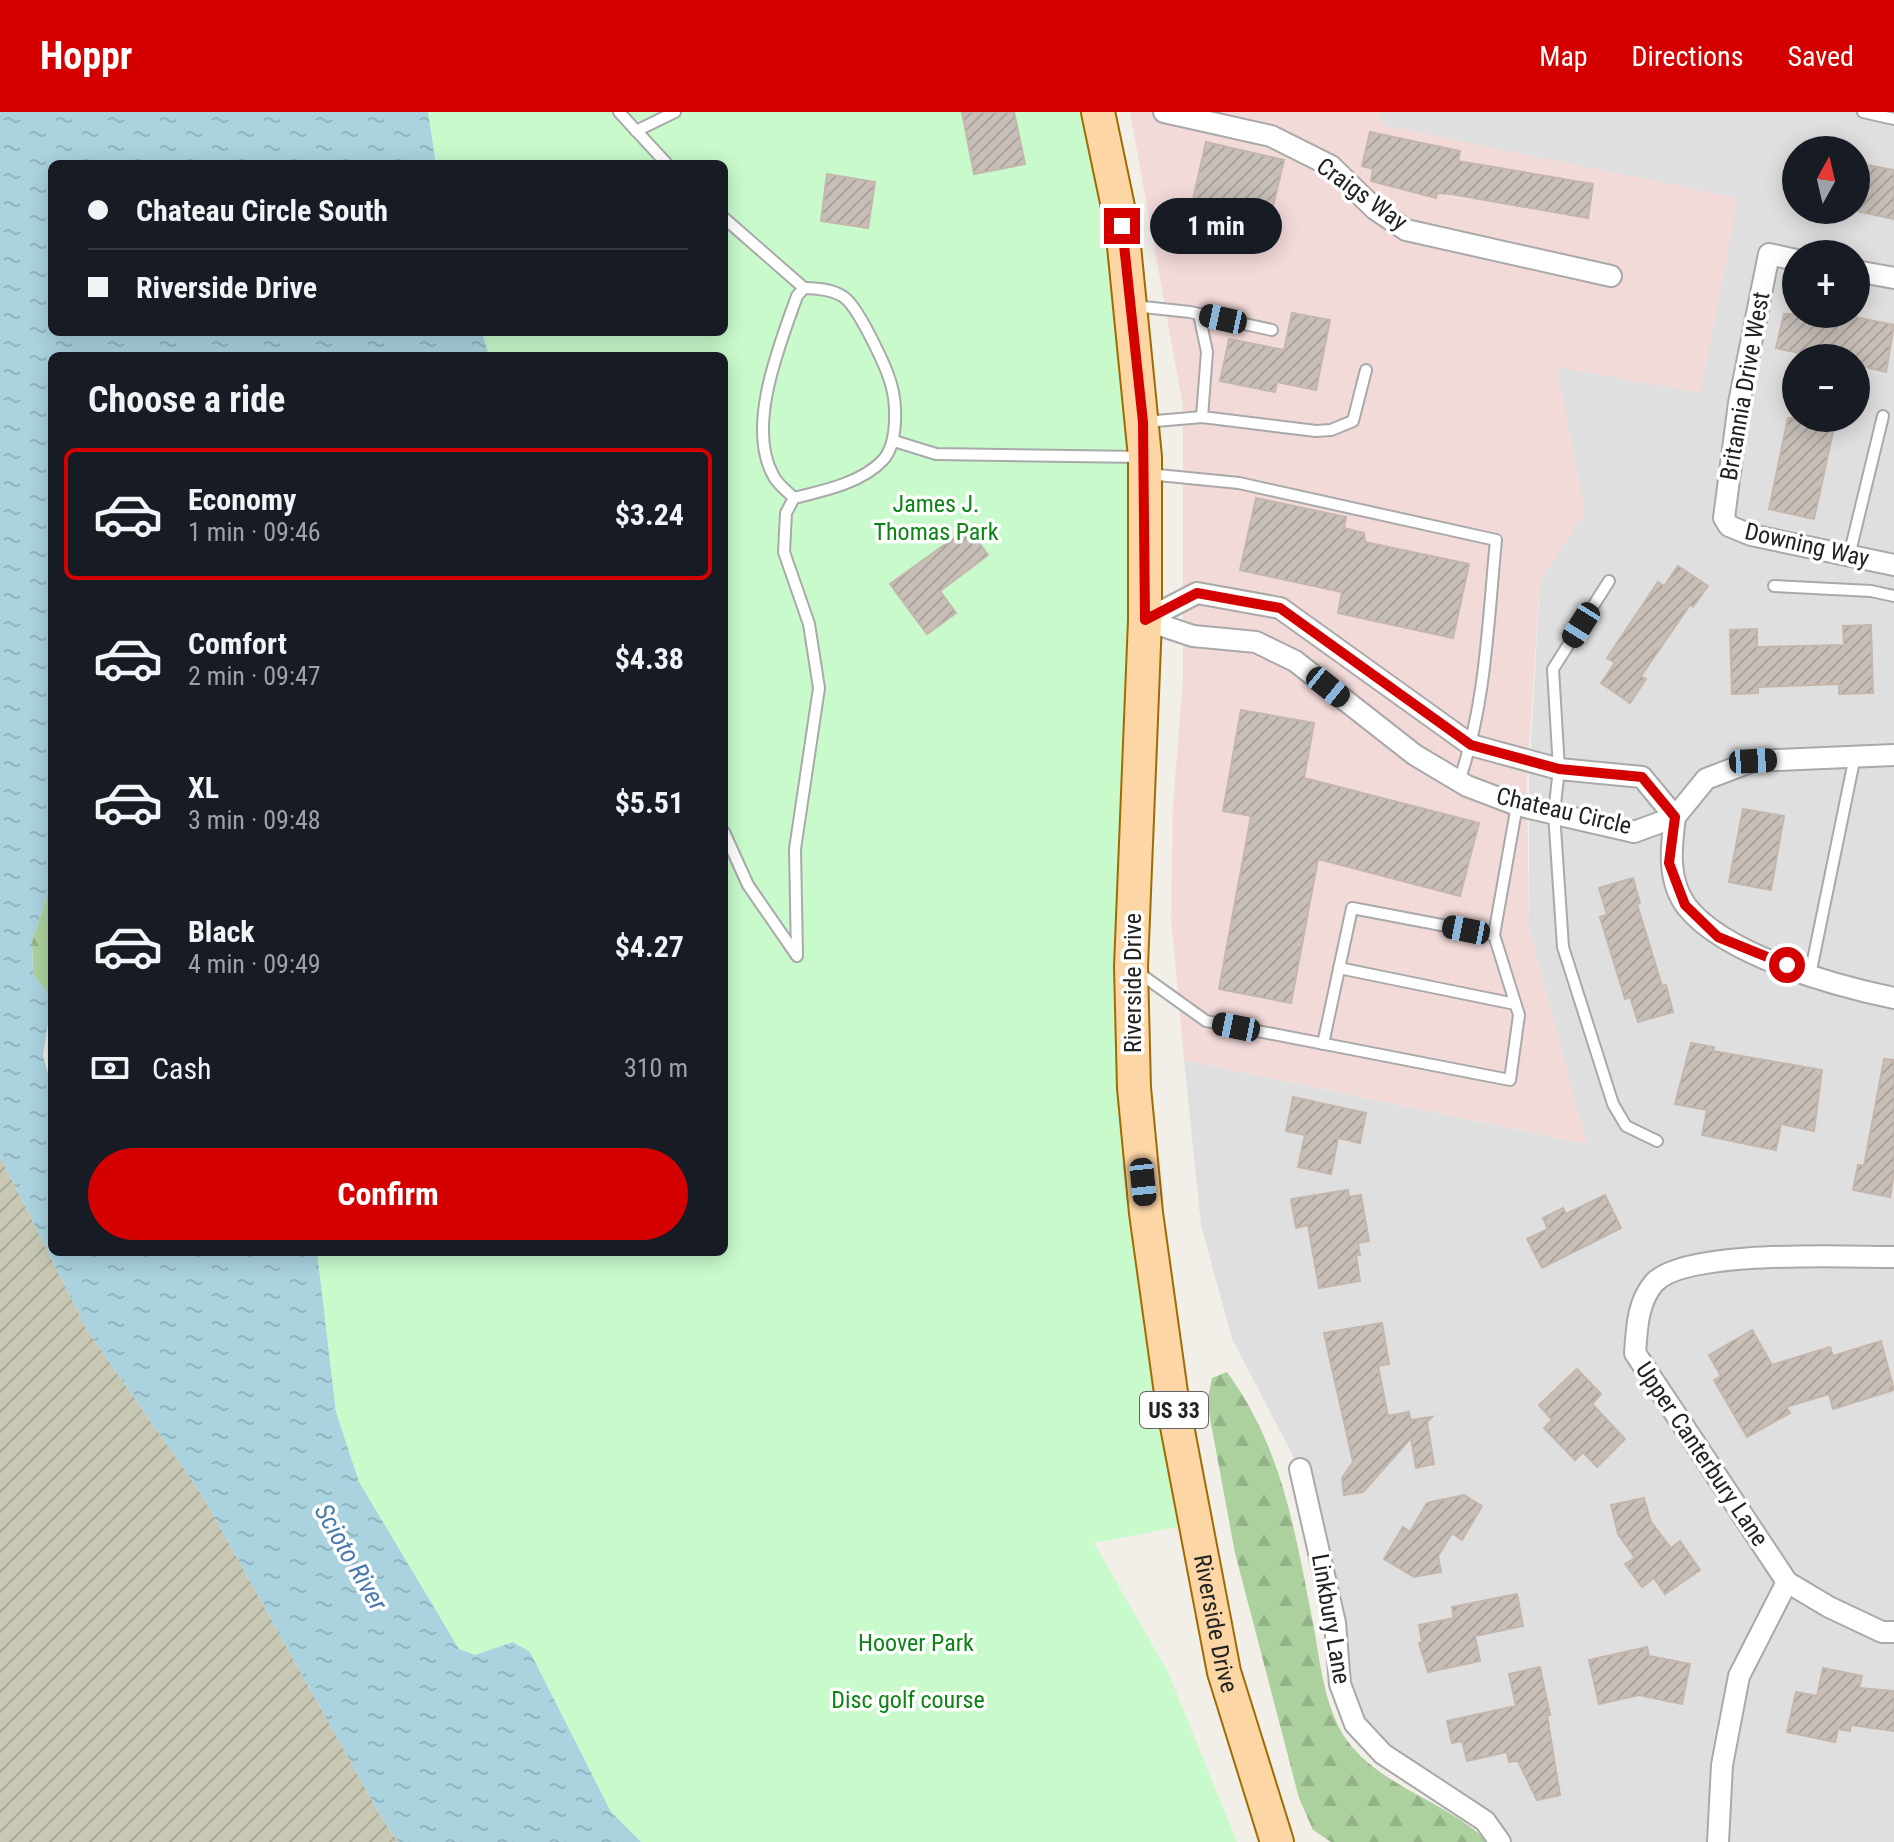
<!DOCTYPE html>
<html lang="en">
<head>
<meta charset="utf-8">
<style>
  body { margin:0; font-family:"Roboto Condensed",sans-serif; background:#20242c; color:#f1f3f6; height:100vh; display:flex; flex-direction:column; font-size:30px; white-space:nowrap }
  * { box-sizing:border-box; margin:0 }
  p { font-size:26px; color:#9ea1a6 }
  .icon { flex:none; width:44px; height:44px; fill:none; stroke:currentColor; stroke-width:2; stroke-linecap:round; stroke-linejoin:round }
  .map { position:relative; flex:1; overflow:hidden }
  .drawer { position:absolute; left:48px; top:240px; width:680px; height:904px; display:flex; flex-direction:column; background:#171b24; border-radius:12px; box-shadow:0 4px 20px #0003 }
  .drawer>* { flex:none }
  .guide { position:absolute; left:48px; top:48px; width:680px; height:176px; border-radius:12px; box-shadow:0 4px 20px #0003; display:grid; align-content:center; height:176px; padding:0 40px; background:#171b24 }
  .needle { width:52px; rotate:8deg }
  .tools { position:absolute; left:1782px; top:24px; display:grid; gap:16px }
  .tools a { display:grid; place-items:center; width:88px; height:88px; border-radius:50%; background:#171b24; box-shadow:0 4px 20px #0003; font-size:40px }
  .end { position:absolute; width:36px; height:36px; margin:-18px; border:10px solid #d40000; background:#fff; box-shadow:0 0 0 4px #fff }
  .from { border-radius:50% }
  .bubble { position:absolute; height:56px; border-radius:28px; background:#171b24; box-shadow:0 4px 20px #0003; font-size:26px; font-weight:700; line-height:56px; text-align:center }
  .car { position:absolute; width:24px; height:48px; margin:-24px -12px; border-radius:10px; box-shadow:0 0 6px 2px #0007; background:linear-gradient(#222 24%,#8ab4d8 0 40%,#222 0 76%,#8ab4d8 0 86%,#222 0) }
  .guide b { display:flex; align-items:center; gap:28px; height:76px; font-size:30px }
  .guide b+b { border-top:2px solid #363941 }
  .guide i { width:20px; height:20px; background:#f1f3f6 }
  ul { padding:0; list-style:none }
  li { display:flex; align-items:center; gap:24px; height:132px; margin:0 16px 12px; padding:0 24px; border:4px solid transparent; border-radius:12px }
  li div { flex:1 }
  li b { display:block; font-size:30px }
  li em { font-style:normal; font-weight:700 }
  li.active { border-color:#d40000 }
  li>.icon { width:72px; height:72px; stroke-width:1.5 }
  h2 { padding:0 40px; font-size:36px; line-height:96px }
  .pay { display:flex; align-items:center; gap:20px; height:88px; padding:0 40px; font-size:30px }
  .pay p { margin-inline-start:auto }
  .primary-button { display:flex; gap:16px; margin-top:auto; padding:16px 40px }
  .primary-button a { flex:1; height:92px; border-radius:48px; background:#d40000; color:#fff; font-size:32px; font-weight:700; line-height:92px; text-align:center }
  header { display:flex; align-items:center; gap:48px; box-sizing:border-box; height:112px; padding:0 40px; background:#d40000; color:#fff }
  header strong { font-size:38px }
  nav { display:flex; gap:44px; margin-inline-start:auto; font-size:28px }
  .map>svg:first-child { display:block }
  .residential { fill:#e0dfdf; fill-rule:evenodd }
  .commercial { fill:#f2dad9 }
  .construction { fill:url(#construction-furrows) }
  .forest { fill:url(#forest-firs) }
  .park { fill:#c8facc }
  .water { fill:url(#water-ripples) }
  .building { fill:url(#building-hatch); stroke:#c4b6ab; stroke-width:2 }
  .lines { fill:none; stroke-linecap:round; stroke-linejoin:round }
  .service-casing { stroke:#a9a9a9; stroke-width:14 }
  .minor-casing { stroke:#a9a9a9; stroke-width:24 }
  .primary-casing { stroke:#a06b00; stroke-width:36 }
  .service { stroke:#fff; stroke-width:10 }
  .minor { stroke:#fff; stroke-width:20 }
  .primary { stroke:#fcd6a4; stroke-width:32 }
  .route { stroke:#d40000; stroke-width:10 }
  .labels { text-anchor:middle; stroke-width:7; stroke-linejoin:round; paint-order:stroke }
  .shield { fill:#fff; stroke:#646464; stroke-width:2 }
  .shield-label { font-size:22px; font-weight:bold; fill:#222 }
  .street-label { font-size:24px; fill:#222; stroke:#fff }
  .park-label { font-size:24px; fill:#0c8416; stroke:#fff }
  .water-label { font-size:26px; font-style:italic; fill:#4a7aab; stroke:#fff }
</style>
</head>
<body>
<header>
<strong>Hoppr</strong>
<nav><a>Map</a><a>Directions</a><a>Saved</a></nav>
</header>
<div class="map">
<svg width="1894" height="1730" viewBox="0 0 1894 1730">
  <defs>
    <pattern id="construction-furrows" width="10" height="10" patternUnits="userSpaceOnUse" patternTransform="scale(2)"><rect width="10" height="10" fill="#c7c7b4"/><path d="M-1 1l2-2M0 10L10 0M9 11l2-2" fill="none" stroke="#abab9a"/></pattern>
    <pattern id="forest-firs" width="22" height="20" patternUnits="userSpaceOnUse" patternTransform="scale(2)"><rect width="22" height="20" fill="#add19e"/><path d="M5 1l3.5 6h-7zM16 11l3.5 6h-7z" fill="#95b388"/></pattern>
    <pattern id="water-ripples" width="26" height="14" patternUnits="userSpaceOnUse" patternTransform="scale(2)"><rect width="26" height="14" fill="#aad3df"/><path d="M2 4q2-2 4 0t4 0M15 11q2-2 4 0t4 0" fill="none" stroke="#92b5bf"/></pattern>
    <pattern id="building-hatch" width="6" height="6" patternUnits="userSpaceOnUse" patternTransform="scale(2)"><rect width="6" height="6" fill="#c7bfb8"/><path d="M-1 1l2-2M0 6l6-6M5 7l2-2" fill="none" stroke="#aba49e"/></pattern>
  </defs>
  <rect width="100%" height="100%" fill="#f2efe9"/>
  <path class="residential" d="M1378,0h516v1730h-394l-145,-118 -55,-255 -68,-130 -31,-114 -17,-165 402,84 -57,-216v-151l11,-196 45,-68 -29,-147 -175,-241zM1796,38h60v60h-60zM1796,142h60v60h-60zM1796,246h60v60h-60z"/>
  <polygon class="commercial" points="1130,0 1378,0 1382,13 1738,86 1701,281 1557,255 1585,401 1540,469 1527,668 1529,816 1587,1032 1184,948 1171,806 1173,694 1183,568 1183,295"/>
  <polygon class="construction" points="0,1044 87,1218 202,1383 379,1701 398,1730 0,1730"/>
  <g class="forest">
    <polygon points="52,726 52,887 33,862 32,829 51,772"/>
    <path d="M1227,1260c56,77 68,160 86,251 7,37 11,84 33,116 34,48 101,62 142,103h-157l-18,-12 -14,-32 -64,-245 -28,-151 5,-24z"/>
  </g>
  <polygon class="park" points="428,0 1098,0 1132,194 1131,855 1194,1412 1094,1431 1168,1560 1237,1730 641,1730 611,1700 530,1540 513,1530 475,1543 459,1537 359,1370 336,1300 317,1140 724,1140 724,244 489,244 482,220 724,220 724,52 436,52"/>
  <polygon class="water" points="0,0 428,0 436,52 52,52 52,220 482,220 489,244 52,244 51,772 32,829 33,862 52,887 43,943 52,977 52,1140 317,1140 336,1300 359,1370 459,1537 475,1543 513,1530 530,1540 611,1700 641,1730 398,1730 379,1701 202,1383 87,1218 0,1044"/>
  <g class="building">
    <polygon points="962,0 1014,0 1025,52 974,62"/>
    <polygon points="1370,20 1460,39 1458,49 1593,72 1588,106 1451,82 1437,81 1436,86 1371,69 1373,57 1362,54"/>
    <polygon points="1206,30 1284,48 1268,115 1219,104 1219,112 1189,105"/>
    <polygon points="1856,51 1894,58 1894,107 1856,99"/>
    <polygon points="827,62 875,70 868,116 821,109"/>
    <polygon points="1292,201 1330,208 1316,278 1277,270 1275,280 1220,269 1229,227 1284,238"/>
    <polygon points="1784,202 1841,202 1894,213 1886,260 1856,253 1856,246 1822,246 1776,236"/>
    <polygon points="1788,306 1836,306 1814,407 1769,397"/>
    <polygon points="1256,386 1346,405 1344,416 1364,421 1365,430 1469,452 1453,526 1338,501 1342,480 1240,458"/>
    <polygon points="968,416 988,443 940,479 956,501 927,522 890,472"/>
    <polygon points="1678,454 1708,474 1693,495 1690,493 1641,564 1646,567 1630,591 1601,571 1615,551 1607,546 1658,470 1664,474"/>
    <polygon points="1871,513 1873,581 1839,582 1839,572 1758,575 1758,581 1732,582 1730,518 1757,517 1757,535 1844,533 1843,514"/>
    <polygon points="1241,598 1314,611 1304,666 1479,711 1460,784 1318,747 1291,891 1219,877 1251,704 1223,699"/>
    <polygon points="1743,697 1784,704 1771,778 1729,770"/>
    <polygon points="1633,766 1640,791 1637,792 1662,874 1666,873 1673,900 1638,910 1630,885 1625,887 1600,805 1607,803 1599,776"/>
    <polygon points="1691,931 1714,935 1713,939 1822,958 1814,1019 1781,1012 1776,1038 1702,1023 1707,998 1675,992"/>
    <polygon points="1884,947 1894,948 1894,1061 1890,1085 1853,1078 1858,1053 1864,1054"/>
    <polygon points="1293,985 1366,1001 1360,1031 1338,1026 1331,1062 1298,1055 1305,1023 1286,1019"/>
    <polygon points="1348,1078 1349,1085 1361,1083 1369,1129 1358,1131 1360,1143 1356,1143 1360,1169 1319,1176 1308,1113 1296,1116 1291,1087"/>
    <polygon points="1605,1083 1621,1116 1542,1156 1527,1127 1548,1117 1543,1106 1563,1096 1566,1102"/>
    <polygon points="1382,1211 1389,1252 1378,1254 1388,1304 1409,1300 1410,1308 1432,1305 1427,1310 1434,1352 1416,1356 1411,1326 1363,1380 1344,1383 1342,1366 1353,1350 1324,1221"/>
    <polygon points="1752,1218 1772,1253 1830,1235 1833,1244 1881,1229 1894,1278 1833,1297 1829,1282 1786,1295 1790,1301 1747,1325 1714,1268 1721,1264 1709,1243"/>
    <polygon points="1577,1257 1601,1282 1592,1292 1625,1327 1597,1355 1583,1340 1575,1348 1544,1316 1552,1308 1539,1293"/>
    <polygon points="1464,1383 1482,1394 1462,1428 1452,1421 1438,1444 1441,1460 1414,1465 1384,1447 1403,1415 1410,1420 1427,1391"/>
    <polygon points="1644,1386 1651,1410 1671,1436 1680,1429 1700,1458 1665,1482 1654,1466 1642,1475 1625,1452 1635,1446 1618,1422 1611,1393"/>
    <polygon points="1517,1482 1523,1514 1475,1524 1480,1549 1428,1560 1419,1531 1422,1530 1419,1513 1454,1506 1452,1495"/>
    <polygon points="1647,1535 1649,1544 1690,1552 1682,1592 1639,1583 1599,1592 1589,1548"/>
    <polygon points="1540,1555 1550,1603 1547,1603 1560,1683 1537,1688 1518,1649 1509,1650 1507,1640 1467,1649 1462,1629 1452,1631 1447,1609 1516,1594 1509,1562"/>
    <polygon points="1823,1556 1862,1564 1859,1576 1894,1579 1894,1619 1851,1613 1850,1619 1838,1617 1835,1630 1787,1620 1796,1580 1817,1584"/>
  </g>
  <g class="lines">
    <g class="service-casing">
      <g id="service">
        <polyline points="619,0 667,52"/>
        <polyline points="1863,0 1894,7"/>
        <polyline points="636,19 675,0"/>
        <polyline points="724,106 804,176"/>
        <polyline points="1134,194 1190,200 1272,218"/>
        <polyline points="1199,202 1207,240 1202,305"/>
        <polyline points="1145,310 1202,305 1316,319 1331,318 1353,309 1366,258"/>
        <polyline points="894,329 936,342 1142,345"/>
        <path d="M1148,362l91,9 257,57c-8,81 -10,165 -37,241"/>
        <polyline points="1849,444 1883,304"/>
        <polyline points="1609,469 1553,557 1559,657 1554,701 1563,835 1613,992 1626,1014 1657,1029"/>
        <polyline points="1774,474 1871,479 1894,484"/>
        <path d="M724,720l24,53 49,71 -2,-107 24,-161 -10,-64 -25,-72 2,-39 8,-15c28,-7 68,-15 89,-38 15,-16 14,-56 8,-76 -5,-18 -32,-75 -46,-86 -10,-8 -29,-10 -41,-10l-7,8c-17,48 -51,130 -24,179 4,9 14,16 21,23"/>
        <polyline points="1339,856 1515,892"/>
        <polyline points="1139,861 1206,909 1510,968 1519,903 1494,823 1517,693"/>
        <polyline points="1810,863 1855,644"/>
        <polyline points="1323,932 1352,796 1494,823"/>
      </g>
    </g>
    <g class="minor-casing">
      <g id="minor">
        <polyline points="1164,0 1271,24 1331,54 1375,97 1406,118 1611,164"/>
        <polyline points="1796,148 1769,142 1739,291 1724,406 1729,414 1751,423 1894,453"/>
        <polyline points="1856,159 1894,166"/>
        <polyline points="1145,508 1193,524 1256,530 1295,549 1415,643 1467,674 1517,693 1634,720 1675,705 1706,667 1753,649 1894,643"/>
        <polyline points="1145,508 1197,481 1280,496 1471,633 1559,657 1642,665 1675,705"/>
        <path d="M1675,705c-4,30 -8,64 12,90 38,48 148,79 207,91"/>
        <path d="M1894,1145c-49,0 -210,-8 -240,26 -17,20 -17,46 -19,70l152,229 42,25 53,25h12"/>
        <polyline points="1300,1357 1335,1511 1340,1572 1355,1612 1383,1642 1485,1709 1500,1730"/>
        <polyline points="1718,1730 1722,1653 1739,1564 1787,1470"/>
      </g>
    </g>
    <g class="primary-casing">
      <g id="primary">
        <path id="s1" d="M1098,0l24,114 23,231v163l-14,347 3,121 12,125 26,187 52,272 53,170"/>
      </g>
    </g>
    <use href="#service" class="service"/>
    <use href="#minor" class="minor"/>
    <use href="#primary" class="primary"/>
  </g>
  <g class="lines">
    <polyline class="route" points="1122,114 1143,310 1145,508 1197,481 1280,496 1471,633 1559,657 1642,665 1675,705 1669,751 1685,793 1718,825 1787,853"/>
  </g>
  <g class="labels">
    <rect class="shield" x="1140" y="1280" width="68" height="36" rx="6"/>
    <g class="shield-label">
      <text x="1174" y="1306">US 33</text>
    </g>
    <g class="street-label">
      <text transform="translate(1362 82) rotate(36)" y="8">Craigs Way</text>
      <text transform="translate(1745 274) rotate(-80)" y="8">Britannia Drive West</text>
      <text transform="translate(1807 433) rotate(13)" y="8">Downing Way</text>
      <text transform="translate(1564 699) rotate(13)" y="8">Chateau Circle</text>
      <text transform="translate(1133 871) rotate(-90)" y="8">Riverside Drive</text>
      <text transform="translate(1702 1342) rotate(56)" y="8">Upper Canterbury Lane</text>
      <text transform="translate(1331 1507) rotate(80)" y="8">Linkbury Lane</text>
      <text dy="8" stroke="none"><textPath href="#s1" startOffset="1522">Riverside Drive</textPath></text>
    </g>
    <g class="park-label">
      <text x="936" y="400">James J.<tspan x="936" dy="28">Thomas Park</tspan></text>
      <text x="916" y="1539">Hoover Park</text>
      <text x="908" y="1596">Disc golf course</text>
    </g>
    <g class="water-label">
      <text transform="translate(351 1445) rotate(60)" y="9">Scioto River</text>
    </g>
  </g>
</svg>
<div class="tools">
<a><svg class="needle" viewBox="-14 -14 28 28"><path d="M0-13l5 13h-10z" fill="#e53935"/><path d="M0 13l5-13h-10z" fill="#9ea1a6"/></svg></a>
<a>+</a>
<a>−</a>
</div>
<i class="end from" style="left:1787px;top:853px"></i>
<i class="end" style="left:1122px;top:114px"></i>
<div class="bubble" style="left:1150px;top:86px;width:132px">1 min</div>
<i class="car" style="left:1223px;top:207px;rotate:282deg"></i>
<i class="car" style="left:1581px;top:513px;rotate:212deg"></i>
<i class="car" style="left:1328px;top:575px;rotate:129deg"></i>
<i class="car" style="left:1753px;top:649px;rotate:87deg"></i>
<i class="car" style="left:1466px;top:818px;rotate:281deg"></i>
<i class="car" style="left:1236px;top:915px;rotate:281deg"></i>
<i class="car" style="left:1143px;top:1070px;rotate:174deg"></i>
<div class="guide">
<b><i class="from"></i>Chateau Circle South</b>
<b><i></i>Riverside Drive</b>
</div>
<section class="drawer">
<h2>Choose a ride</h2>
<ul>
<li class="active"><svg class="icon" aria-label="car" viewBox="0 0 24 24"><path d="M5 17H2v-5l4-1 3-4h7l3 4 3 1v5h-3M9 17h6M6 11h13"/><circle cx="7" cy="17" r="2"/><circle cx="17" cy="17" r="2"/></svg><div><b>Economy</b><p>1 min · 09:46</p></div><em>$3.24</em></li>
<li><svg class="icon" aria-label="car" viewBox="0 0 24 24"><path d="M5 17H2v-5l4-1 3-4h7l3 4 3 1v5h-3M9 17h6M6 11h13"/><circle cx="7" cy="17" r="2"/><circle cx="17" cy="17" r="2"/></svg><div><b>Comfort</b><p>2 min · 09:47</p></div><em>$4.38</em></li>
<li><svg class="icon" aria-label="car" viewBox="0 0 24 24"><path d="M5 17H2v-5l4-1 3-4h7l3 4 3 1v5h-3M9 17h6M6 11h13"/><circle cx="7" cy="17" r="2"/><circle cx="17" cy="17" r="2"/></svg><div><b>XL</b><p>3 min · 09:48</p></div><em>$5.51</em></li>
<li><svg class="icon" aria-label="car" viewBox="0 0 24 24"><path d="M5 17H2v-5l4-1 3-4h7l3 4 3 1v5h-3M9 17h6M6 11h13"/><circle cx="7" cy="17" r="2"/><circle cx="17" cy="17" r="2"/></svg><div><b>Black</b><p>4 min · 09:49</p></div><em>$4.27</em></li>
</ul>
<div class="pay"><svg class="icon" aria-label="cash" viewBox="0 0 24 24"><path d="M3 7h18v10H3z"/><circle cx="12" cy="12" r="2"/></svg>Cash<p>310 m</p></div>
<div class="primary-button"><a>Confirm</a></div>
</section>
</div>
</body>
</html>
